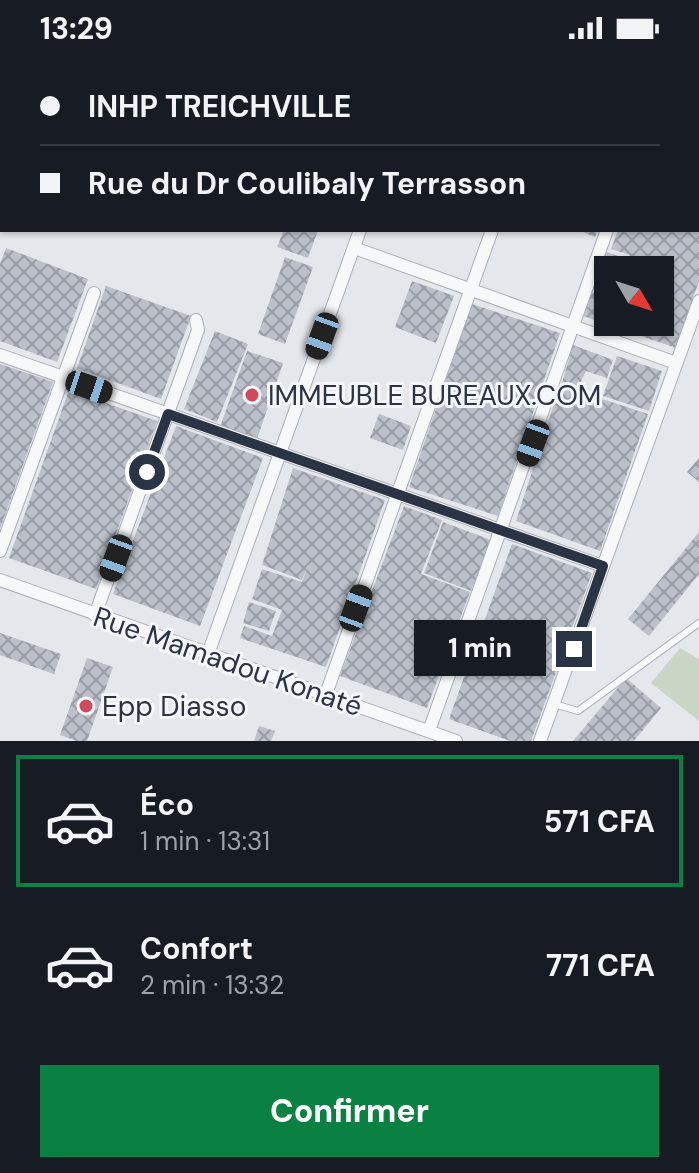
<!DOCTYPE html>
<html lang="fr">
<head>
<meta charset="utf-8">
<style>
  body { margin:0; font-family:"DM Sans",sans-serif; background:#20242c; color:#f1f3f6; height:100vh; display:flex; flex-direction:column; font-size:30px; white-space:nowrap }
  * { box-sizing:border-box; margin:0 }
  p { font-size:26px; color:#9ea1a6 }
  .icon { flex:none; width:44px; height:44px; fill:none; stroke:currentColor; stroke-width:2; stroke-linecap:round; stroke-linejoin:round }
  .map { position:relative; height:685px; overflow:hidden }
  .side { display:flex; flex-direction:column; background:#171b24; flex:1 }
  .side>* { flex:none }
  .banner { position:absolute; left:0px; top:0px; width:700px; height:176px; box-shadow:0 2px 6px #0004; display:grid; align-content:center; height:176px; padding:0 40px; background:#171b24 }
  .needle { width:52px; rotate:129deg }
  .controls { position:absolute; left:594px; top:200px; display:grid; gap:16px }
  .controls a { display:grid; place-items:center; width:80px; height:80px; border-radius:0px; background:#171b24; box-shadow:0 2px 6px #0004; font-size:40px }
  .end { position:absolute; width:36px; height:36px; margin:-18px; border:10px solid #2b3445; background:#fff; box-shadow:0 0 0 4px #fff }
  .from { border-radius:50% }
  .bubble { position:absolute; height:56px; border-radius:0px; background:#171b24; box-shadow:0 2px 6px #0004; font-size:26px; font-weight:800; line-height:56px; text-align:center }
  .car { position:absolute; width:24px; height:48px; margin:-24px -12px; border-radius:10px; box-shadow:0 0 6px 2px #0007; background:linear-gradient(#222 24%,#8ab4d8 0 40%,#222 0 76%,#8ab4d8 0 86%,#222 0) }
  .banner b { display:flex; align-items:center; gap:28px; height:76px; font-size:30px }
  .banner b+b { border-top:2px solid #363941 }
  .banner i { width:20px; height:20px; background:#f1f3f6 }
  ul { padding:14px 0 0; list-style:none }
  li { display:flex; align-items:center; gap:24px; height:132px; margin:0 16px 12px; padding:0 24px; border:4px solid transparent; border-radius:0px }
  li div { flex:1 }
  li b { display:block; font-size:30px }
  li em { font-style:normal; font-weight:800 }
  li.on { border-color:#0b8043 }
  li>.icon { width:72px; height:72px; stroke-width:1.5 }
  .action { display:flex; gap:16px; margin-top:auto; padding:16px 40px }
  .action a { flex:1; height:92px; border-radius:0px; background:#0b8043; color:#fff; font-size:32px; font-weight:800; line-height:92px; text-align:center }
  .status { display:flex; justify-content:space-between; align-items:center; height:56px; padding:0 40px; background:#171b24; direction:ltr }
  .status svg { height:22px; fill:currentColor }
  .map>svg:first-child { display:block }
  .green { fill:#c9d6c5 }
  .building { fill:url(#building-cross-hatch) }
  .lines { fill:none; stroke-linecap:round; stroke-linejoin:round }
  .lane-casing { stroke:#a9aeb7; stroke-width:8 }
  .street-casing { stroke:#a9aeb7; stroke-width:14 }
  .secondary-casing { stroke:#a9aeb7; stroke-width:18 }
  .lane { stroke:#f7f8fa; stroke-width:6 }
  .street { stroke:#f7f8fa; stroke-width:12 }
  .secondary { stroke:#fff; stroke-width:16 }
  .route { stroke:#2b3445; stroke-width:10 }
  .poi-dot { fill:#d1495b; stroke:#f4f6f9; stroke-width:3 }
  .labels { text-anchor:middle; stroke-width:6; stroke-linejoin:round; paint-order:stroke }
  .poi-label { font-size:28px; fill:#2b3445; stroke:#f4f6f9; text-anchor:start }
  .street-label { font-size:28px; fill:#2b3445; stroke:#f4f6f9 }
</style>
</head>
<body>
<div class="status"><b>13:29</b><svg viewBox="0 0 49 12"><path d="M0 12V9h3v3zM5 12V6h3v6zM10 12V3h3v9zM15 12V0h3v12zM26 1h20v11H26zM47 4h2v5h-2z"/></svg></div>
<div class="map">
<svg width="699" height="685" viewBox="0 0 699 685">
  <defs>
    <pattern id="building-cross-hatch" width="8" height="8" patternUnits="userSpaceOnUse" patternTransform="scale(2)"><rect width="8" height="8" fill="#bbc0ca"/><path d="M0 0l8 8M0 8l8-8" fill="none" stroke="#989da6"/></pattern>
  </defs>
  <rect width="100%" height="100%" fill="#e4e7ec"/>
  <polygon class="green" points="680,592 699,603 699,665 651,627"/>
  <g class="building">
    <polygon points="284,174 318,174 308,202 277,191"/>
    <polygon points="578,174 598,174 595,181"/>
    <polygon points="618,174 699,174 699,225 676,292 583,260 592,236 608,242 608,266 660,266 660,214 625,214 630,199 611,193"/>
    <polygon points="6,192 88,223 57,306 0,285 0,208"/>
    <polygon points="604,195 626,203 622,214 608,214 608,239 591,234"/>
    <polygon points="285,201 313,211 285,288 258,278"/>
    <polygon points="412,225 454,240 436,287 395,271"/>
    <polygon points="106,230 191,260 161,343 77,312"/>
    <polygon points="472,248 560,277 498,460 409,431"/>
    <polygon points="215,275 248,288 217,366 184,353"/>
    <polygon points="573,289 613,304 607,322 586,315 578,332 562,327"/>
    <polygon points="247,295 283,307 257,383 220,371"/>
    <polygon points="617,300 662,315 649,355 603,340"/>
    <polygon points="0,308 53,326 0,473"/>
    <polygon points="560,329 648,358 600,495 516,465"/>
    <polygon points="69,334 157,365 96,533 9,502"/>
    <polygon points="379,358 411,370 403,394 370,382"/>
    <polygon points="176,370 263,402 200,570 113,538"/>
    <polygon points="699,402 699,426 687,416"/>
    <polygon points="293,412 385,444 326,611 240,582 244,570 272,580 282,554 252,543 262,513 302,526 309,506 302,524 262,509"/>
    <polygon points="404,450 442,464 421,518 470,536 427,652 340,620"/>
    <polygon points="443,466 491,484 471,535 424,517"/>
    <polygon points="699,476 699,518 649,580 628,563"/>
    <polygon points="512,488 592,517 531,685 510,685 449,663"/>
    <polygon points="249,546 276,555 269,575 243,567"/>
    <polygon points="0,577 61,598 54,618 0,599"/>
    <polygon points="87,602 113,611 87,685 77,685 60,679"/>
    <polygon points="626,622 661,652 634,685 573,685"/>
    <polygon points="259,670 275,675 271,685 254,685"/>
  </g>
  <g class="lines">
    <g class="lane-casing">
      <g id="lane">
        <polyline points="39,0 44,2"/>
        <polyline points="49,2 55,0"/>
        <polyline points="554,648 578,655 699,567"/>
      </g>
    </g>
    <g class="street-casing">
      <g id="street">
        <polyline points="418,2 419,0"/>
        <polyline points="665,2 666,0"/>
        <polyline points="354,192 676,307"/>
        <polyline points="0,299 603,510"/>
        <polyline points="0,495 94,237"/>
        <polyline points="0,524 456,685"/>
        <polyline points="95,559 198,274 196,264"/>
        <polyline points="208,598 360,174"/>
        <polyline points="326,638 492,174"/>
        <polyline points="429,675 607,174"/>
        <polyline points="540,685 699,245"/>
      </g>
    </g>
    <g class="secondary-casing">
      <g id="secondary">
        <polyline points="504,0 510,2"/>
        <polyline points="698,68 699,69"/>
      </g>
    </g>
    <use href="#lane" class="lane"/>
    <use href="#street" class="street"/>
    <use href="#secondary" class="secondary"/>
  </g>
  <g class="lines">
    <polyline class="route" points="147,416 168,358 603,510 574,593"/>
  </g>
  <g class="poi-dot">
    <circle cx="252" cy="339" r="8"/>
    <circle cx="86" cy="650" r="8"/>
  </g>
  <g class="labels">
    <g class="poi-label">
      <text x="268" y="349">IMMEUBLE BUREAUX.COM</text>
      <text x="102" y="660">Epp Diasso</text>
    </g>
    <g class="street-label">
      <text transform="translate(228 605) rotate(19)" y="10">Rue Mamadou Konaté</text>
    </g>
  </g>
</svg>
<div class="controls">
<a><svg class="needle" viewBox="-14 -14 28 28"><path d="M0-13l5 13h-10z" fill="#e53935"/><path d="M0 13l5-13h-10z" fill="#9ea1a6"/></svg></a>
</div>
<i class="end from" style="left:147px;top:416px"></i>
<i class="end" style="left:574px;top:593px"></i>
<div class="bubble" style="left:414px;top:564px;width:132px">1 min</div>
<i class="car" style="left:322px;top:280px;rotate:200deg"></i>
<i class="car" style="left:89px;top:331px;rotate:109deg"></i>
<i class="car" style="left:533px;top:387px;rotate:200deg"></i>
<i class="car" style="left:116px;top:502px;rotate:200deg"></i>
<i class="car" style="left:356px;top:552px;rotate:20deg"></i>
<div class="banner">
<b><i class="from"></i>INHP TREICHVILLE</b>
<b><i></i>Rue du Dr Coulibaly Terrasson</b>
</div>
</div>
<section class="side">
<ul>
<li class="on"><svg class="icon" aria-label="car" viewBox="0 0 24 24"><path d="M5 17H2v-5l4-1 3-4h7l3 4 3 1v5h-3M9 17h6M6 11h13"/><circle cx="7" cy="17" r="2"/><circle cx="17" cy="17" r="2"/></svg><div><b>Éco</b><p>1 min · 13:31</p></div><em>571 CFA</em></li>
<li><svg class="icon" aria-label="car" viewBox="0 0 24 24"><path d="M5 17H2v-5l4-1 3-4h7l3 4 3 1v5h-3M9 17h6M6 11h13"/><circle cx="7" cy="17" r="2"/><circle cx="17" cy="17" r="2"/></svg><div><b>Confort</b><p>2 min · 13:32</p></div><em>771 CFA</em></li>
</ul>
<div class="action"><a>Confirmer</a></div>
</section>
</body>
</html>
